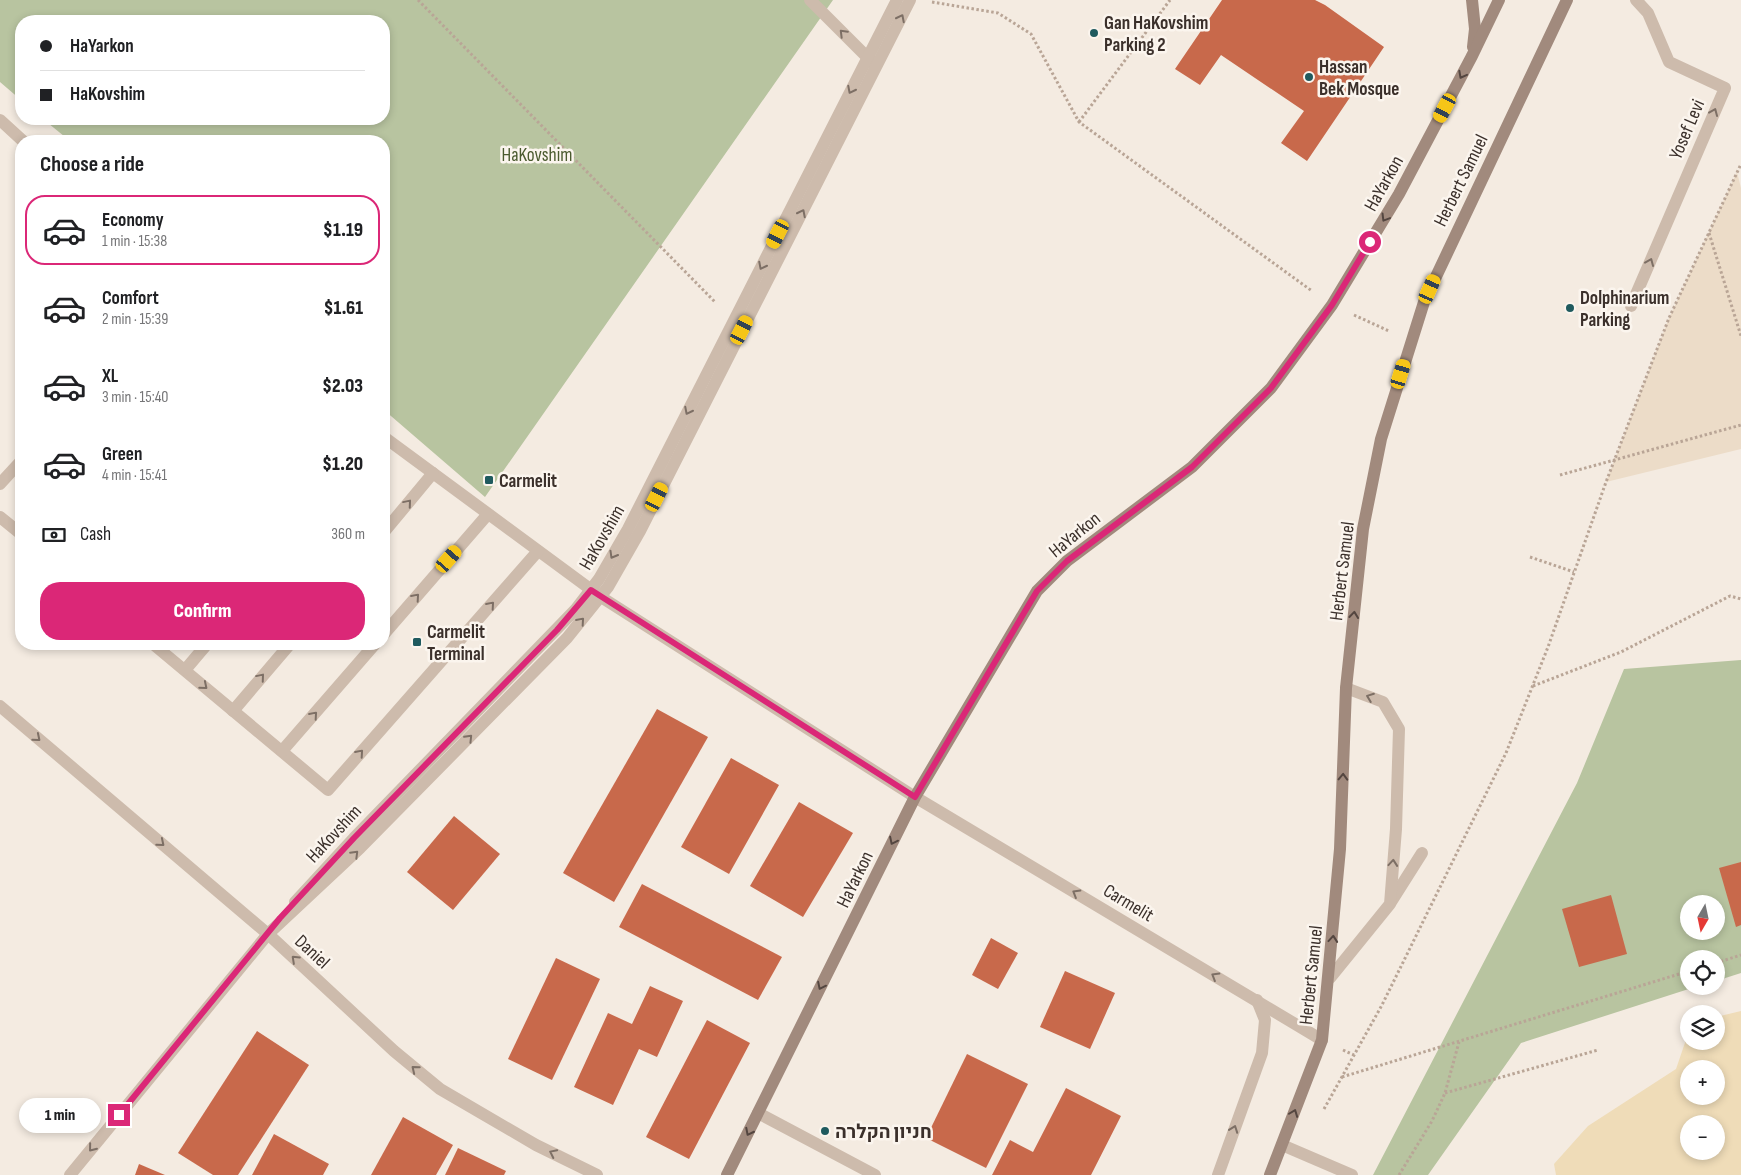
<!DOCTYPE html>
<html lang="en">
<head>
<meta charset="utf-8">
<style>
  body { margin:0; font-family:"Sofia Sans Condensed",Heebo,sans-serif; background:#f6f6f6; color:#202124; height:100vh; display:flex; flex-direction:column; font-size:19px; white-space:nowrap }
  * { box-sizing:border-box; margin:0 }
  p { font-size:16px; color:#757577 }
  .icon { flex:none; width:28px; height:28px; fill:none; stroke:currentColor; stroke-width:2; stroke-linecap:round; stroke-linejoin:round }
  .map { position:relative; flex:1; overflow:hidden }
  .side { position:absolute; left:15px; top:135px; width:375px; height:515px; display:flex; flex-direction:column; background:#fff; border-radius:20px; box-shadow:0 2px 8px #0003 }
  .side>* { flex:none }
  .top-card { position:absolute; left:15px; top:15px; width:375px; height:110px; border-radius:20px; box-shadow:0 2px 8px #0003; display:grid; align-content:center; height:110px; padding:0 25px; background:#fff }
  .needle { width:32px; rotate:189deg }
  .fabs { position:absolute; left:1680px; top:895px; display:grid; gap:10px }
  .fabs a { display:grid; place-items:center; width:45px; height:45px; border-radius:50%; background:#fff; box-shadow:0 2px 8px #0003; font-size:25px }
  .end { position:absolute; width:22px; height:22px; margin:-11px; border:6px solid #db2777; background:#fff; box-shadow:0 0 0 2px #fff }
  .from { border-radius:50% }
  .bubble { position:absolute; height:35px; border-radius:18px; background:#fff; box-shadow:0 2px 8px #0003; font-size:16px; font-weight:800; line-height:35px; text-align:center }
  .car { position:absolute; width:15px; height:30px; margin:-15px -8px; border-radius:6px; box-shadow:0 0 4px 1px #0007; background:linear-gradient(#f5c518 24%,#345 0 40%,#f5c518 0 76%,#345 0 86%,#f5c518 0) }
  .top-card b { display:flex; align-items:center; gap:18px; height:48px; font-size:19px }
  .top-card b+b { border-top:1px solid #e0e0e0 }
  .top-card i { width:12px; height:12px; background:#202124 }
  ul { padding:0; list-style:none }
  li { display:flex; align-items:center; gap:15px; height:70px; margin:0 10px 8px; padding:0 15px; border:2px solid transparent; border-radius:20px }
  li div { flex:1 }
  li b { display:block; font-size:19px }
  li em { font-style:normal; font-weight:800 }
  li.on { border-color:#db2777 }
  li>.icon { width:45px; height:45px; stroke-width:1.5 }
  h2 { padding:0 25px; font-size:22px; line-height:60px }
  .pay { display:flex; align-items:center; gap:12px; height:55px; padding:0 25px; font-size:19px }
  .pay p { margin-inline-start:auto }
  .action { display:flex; gap:10px; margin-top:auto; padding:10px 25px }
  .action a { flex:1; height:58px; border-radius:20px; background:#db2777; color:#fff; font-size:20px; font-weight:800; line-height:58px; text-align:center }
  .map>svg:first-child { display:block }
  .green { fill:#b8c4a0; fill-rule:evenodd }
  .sand { fill:#efdcb8; fill-rule:evenodd }
  .plaza { fill:#ecdcc8 }
  .building { fill:#c8694b }
  .lines { fill:none; stroke-linecap:round; stroke-linejoin:round }
  .path { stroke:#b9a596; stroke-width:3; stroke-dasharray:2.5 2.5; stroke-linecap:butt }
  .lane { stroke:#cdbbac; stroke-width:12 }
  .street { stroke:#cdbbac; stroke-width:12 }
  .secondary { stroke:#a18a7d; stroke-width:12 }
  .oneway { stroke:#7d6f65 }
  .oneway2 { stroke:#544640 }
  .route { stroke:#db2777; stroke-width:6 }
  .poi-dot { fill:#1f5a5e; stroke:#fbf5ee; stroke-width:2 }
  .labels { text-anchor:middle; stroke-width:5; stroke-linejoin:round; paint-order:stroke }
  .poi-label { font-size:19px; font-weight:bold; fill:#3b302b; stroke:#fbf5ee; text-anchor:start }
  .street-label { font-size:19px; fill:#3b302b; stroke:#fbf5ee }
  .park-label { font-size:19px; fill:#4a5a2e; stroke:#fbf5ee }
</style>
</head>
<body>
<div class="map">
<svg width="1741" height="1175" viewBox="0 0 1741 1175">
  <rect width="100%" height="100%" fill="#f4ebe1"/>
  <g class="green">
    <polygon points="0,0 833,0 485,497 384,410 384,141 70,141 43,119 384,119 384,21 21,21 21,100 0,82"/>
    <path d="M1741,660v313l-25,8v-22h-27v27h9l-177,57 -93,132h-55l204,-392 47,-114zM1689,904h27v27h-27z"/>
  </g>
  <path class="sand" d="M1741,1011v164h-185l-2,-11 34,-38 88,-57 13,-38v10h27v-24zM1689,1069h27v27h-27zM1689,1124h27v27h-27z"/>
  <polygon class="plaza" points="1737,172 1741,188 1741,449 1606,482 1669,318"/>
  <g class="building">
    <polygon points="1222,0 1315,0 1325,5 1384,47 1307,161 1281,143 1304,111 1221,55 1200,85 1175,69"/>
    <polygon points="657,709 708,737 614,902 563,873"/>
    <polygon points="731,758 779,785 729,874 681,847"/>
    <polygon points="799,802 853,833 803,917 750,886"/>
    <polygon points="454,816 500,854 453,910 407,872"/>
    <polygon points="1741,862 1741,925 1736,927 1719,868"/>
    <polygon points="642,884 782,957 758,1000 619,927"/>
    <polygon points="1611,895 1627,954 1579,967 1562,909"/>
    <polygon points="991,938 1018,953 998,989 972,975"/>
    <polygon points="556,958 600,979 552,1080 508,1059"/>
    <polygon points="1065,971 1115,993 1090,1049 1040,1027"/>
    <polygon points="650,986 683,1001 657,1057 639,1049 613,1105 574,1087 608,1013 632,1024"/>
    <polygon points="707,1020 750,1043 689,1159 646,1137"/>
    <polygon points="257,1031 309,1065 238,1175 213,1175 178,1153"/>
    <polygon points="967,1054 1028,1084 986,1168 926,1138"/>
    <polygon points="1066,1088 1121,1116 1091,1175 992,1175 1010,1140 1033,1152"/>
    <polygon points="403,1117 453,1145 436,1175 371,1175"/>
    <polygon points="274,1134 329,1164 323,1175 252,1175"/>
    <polygon points="458,1148 506,1171 504,1175 445,1175"/>
    <polygon points="139,1164 165,1175 135,1175"/>
  </g>
  <g class="lines">
    <g class="path">
      <polyline points="418,0 716,303"/>
      <polyline points="932,2 998,13 1031,34 1079,122 1312,291"/>
      <polyline points="1079,122 1170,0"/>
      <polyline points="1709,233 1741,336"/>
      <polyline points="1354,315 1389,331"/>
      <polyline points="1560,475 1741,425"/>
      <polyline points="1530,557 1574,572"/>
      <polyline points="1533,686 1621,652 1730,596 1741,599"/>
      <polyline points="1716,963 1741,955"/>
      <polyline points="1343,1050 1354,1055"/>
      <polyline points="1342,1077 1689,971"/>
      <polyline points="1445,1093 1598,1050"/>
      <polyline points="1324,1109 1382,1005 1506,753 1548,647 1606,482 1669,318 1741,164"/>
      <polyline points="1399,1175 1432,1121 1445,1093 1459,1042"/>
    </g>
    <g class="lane">
      <polyline points="810,0 873,63"/>
      <polyline points="0,120 23,141"/>
      <polyline points="384,437 597,594"/>
      <polyline points="0,484 21,461"/>
      <polyline points="0,517 21,534"/>
      <polyline points="384,532 433,473"/>
      <polyline points="384,634 488,514"/>
      <polyline points="153,644 328,790 538,551"/>
      <polyline points="185,670 207,644"/>
      <polyline points="233,711 290,644"/>
      <polyline points="282,751 375,644"/>
      <polyline points="295,902 354,838 576,609 599,579 628,529 897,0"/>
      <polyline points="1391,902 1422,853"/>
      <polyline points="1330,978 1390,904 1396,829 1399,729 1383,702 1346,688"/>
      <polyline points="758,1113 875,1175"/>
      <polyline points="1282,1145 1352,1175"/>
    </g>
    <g class="street">
      <polyline points="1631,306 1725,88 1669,62 1648,13 1636,0"/>
      <polyline points="601,597 915,797 1322,1040"/>
      <polyline points="0,706 268,934 394,1051 440,1089 536,1145 597,1175"/>
      <polyline points="70,1175 268,934 360,848 567,638 608,587 640,531 910,0"/>
      <polyline points="1218,1175 1262,1053 1265,1020 1257,1000"/>
    </g>
    <g class="secondary">
      <polyline points="1472,0 1475,29 1473,47"/>
      <polyline points="727,1175 915,797 1037,591 1067,561 1192,467 1271,388 1332,305 1399,194 1472,56 1499,0"/>
      <polyline points="1270,1175 1322,1040 1340,849 1346,688 1363,529 1381,439 1424,302 1567,0"/>
    </g>
  </g>
  <defs><path id="oneway-chevron" d="M-2-3.5L2.5 0L-2 3.5" fill="none" stroke-width="1.6" stroke-linecap="round" stroke-linejoin="round" transform="scale(1.25)"/></defs>
  <g class="oneway">
    <use href="#oneway-chevron" transform="translate(901 18) rotate(-63)"/>
    <use href="#oneway-chevron" transform="translate(843 33) rotate(-135)"/>
    <use href="#oneway-chevron" transform="translate(851 90) rotate(117)"/>
    <use href="#oneway-chevron" transform="translate(1714 112) rotate(-67)"/>
    <use href="#oneway-chevron" transform="translate(802 213) rotate(-63)"/>
    <use href="#oneway-chevron" transform="translate(1650 262) rotate(-67)"/>
    <use href="#oneway-chevron" transform="translate(762 266) rotate(117)"/>
    <use href="#oneway-chevron" transform="translate(688 411) rotate(117)"/>
    <use href="#oneway-chevron" transform="translate(408 503) rotate(-50)"/>
    <use href="#oneway-chevron" transform="translate(613 555) rotate(120)"/>
    <use href="#oneway-chevron" transform="translate(416 597) rotate(-49)"/>
    <use href="#oneway-chevron" transform="translate(491 605) rotate(-49)"/>
    <use href="#oneway-chevron" transform="translate(581 621) rotate(-49)"/>
    <use href="#oneway-chevron" transform="translate(261 677) rotate(-50)"/>
    <use href="#oneway-chevron" transform="translate(204 686) rotate(40)"/>
    <use href="#oneway-chevron" transform="translate(1370 697) rotate(-159)"/>
    <use href="#oneway-chevron" transform="translate(314 715) rotate(-49)"/>
    <use href="#oneway-chevron" transform="translate(37 738) rotate(40)"/>
    <use href="#oneway-chevron" transform="translate(469 738) rotate(-46)"/>
    <use href="#oneway-chevron" transform="translate(360 753) rotate(-49)"/>
    <use href="#oneway-chevron" transform="translate(161 843) rotate(40)"/>
    <use href="#oneway-chevron" transform="translate(355 854) rotate(-45)"/>
    <use href="#oneway-chevron" transform="translate(1393 863) rotate(-85)"/>
    <use href="#oneway-chevron" transform="translate(1076 893) rotate(-149)"/>
    <use href="#oneway-chevron" transform="translate(295 959) rotate(-137)"/>
    <use href="#oneway-chevron" transform="translate(1215 976) rotate(-149)"/>
    <use href="#oneway-chevron" transform="translate(415 1069) rotate(-141)"/>
    <use href="#oneway-chevron" transform="translate(1234 1129) rotate(-70)"/>
    <use href="#oneway-chevron" transform="translate(92 1148) rotate(129)"/>
    <use href="#oneway-chevron" transform="translate(553 1153) rotate(-154)"/>
  </g>
  <g class="oneway2">
    <use href="#oneway-chevron" transform="translate(1462 75) rotate(118)"/>
    <use href="#oneway-chevron" transform="translate(1385 218) rotate(121)"/>
    <use href="#oneway-chevron" transform="translate(1354 615) rotate(-84)"/>
    <use href="#oneway-chevron" transform="translate(1343 777) rotate(-88)"/>
    <use href="#oneway-chevron" transform="translate(893 841) rotate(116)"/>
    <use href="#oneway-chevron" transform="translate(1333 939) rotate(-85)"/>
    <use href="#oneway-chevron" transform="translate(821 986) rotate(116)"/>
    <use href="#oneway-chevron" transform="translate(1294 1113) rotate(-69)"/>
    <use href="#oneway-chevron" transform="translate(749 1132) rotate(117)"/>
  </g>
  <g class="lines">
    <polyline class="route" points="119,1115 280,918 354,838 557,630 591,590 915,797 1037,591 1067,561 1192,467 1271,388 1332,305 1370,242"/>
  </g>
  <g class="poi-dot">
    <circle cx="1094" cy="33" r="5"/>
    <circle cx="1309" cy="77" r="5"/>
    <circle cx="1570" cy="308" r="5"/>
    <rect x="484" y="475" width="10" height="10" rx="2.5"/>
    <rect x="412" y="637" width="10" height="10" rx="2.5"/>
    <circle cx="825" cy="1131" r="5"/>
  </g>
  <g class="labels">
    <g class="poi-label">
      <text x="1104" y="29">Gan HaKovshim<tspan x="1104" dy="22">Parking 2</tspan></text>
      <text x="1319" y="73">Hassan<tspan x="1319" dy="22">Bek Mosque</tspan></text>
      <text x="1580" y="304">Dolphinarium<tspan x="1580" dy="22">Parking</tspan></text>
      <text x="499" y="487">Carmelit</text>
      <text x="427" y="638">Carmelit<tspan x="427" dy="22">Terminal</tspan></text>
      <text x="835" y="1138">חניון הקלרה</text>
    </g>
    <g class="street-label">
      <text transform="translate(1686 129) rotate(-67)" y="7">Yosef Levi</text>
      <text transform="translate(1460 180) rotate(-64)" y="7">Herbert Samuel</text>
      <text transform="translate(1383 183) rotate(-61)" y="7">HaYarkon</text>
      <text transform="translate(1074 534) rotate(-39)" y="7">HaYarkon</text>
      <text transform="translate(601 537) rotate(-60)" y="7">HaKovshim</text>
      <text transform="translate(1341 571) rotate(-83)" y="7">Herbert Samuel</text>
      <text transform="translate(333 833) rotate(-47)" y="7">HaKovshim</text>
      <text transform="translate(854 879) rotate(-64)" y="7">HaYarkon</text>
      <text transform="translate(1129 902) rotate(31)" y="7">Carmelit</text>
      <text transform="translate(313 951) rotate(43)" y="7">Daniel</text>
      <text transform="translate(1310 975) rotate(-84)" y="7">Herbert Samuel</text>
    </g>
    <g class="park-label">
      <text x="537" y="161">HaKovshim</text>
    </g>
  </g>
</svg>
<div class="fabs">
<a><svg class="needle" viewBox="-14 -14 28 28"><path d="M0-13l5 13h-10z" fill="#e53935"/><path d="M0 13l5-13h-10z" fill="#757577"/></svg></a>
<a><svg class="icon" aria-label="locate" viewBox="0 0 24 24"><circle cx="12" cy="12" r="6"/><path d="M12 2v4M12 18v4M2 12h4M18 12h4"/></svg></a>
<a><svg class="icon" aria-label="layers" viewBox="0 0 24 24"><path d="M12 4l9 5-9 5-9-5zM3 14l9 5 9-5"/></svg></a>
<a>+</a>
<a>−</a>
</div>
<i class="end from" style="left:1370px;top:242px"></i>
<i class="end" style="left:119px;top:1115px"></i>
<div class="bubble" style="left:19px;top:1098px;width:82px">1 min</div>
<i class="car" style="left:1445px;top:108px;rotate:208deg"></i>
<i class="car" style="left:778px;top:234px;rotate:207deg"></i>
<i class="car" style="left:1430px;top:289px;rotate:24deg"></i>
<i class="car" style="left:742px;top:330px;rotate:27deg"></i>
<i class="car" style="left:1401px;top:374px;rotate:17deg"></i>
<i class="car" style="left:657px;top:497px;rotate:27deg"></i>
<i class="car" style="left:449px;top:559px;rotate:41deg"></i>
<div class="top-card">
<b><i class="from"></i>HaYarkon</b>
<b><i></i>HaKovshim</b>
</div>
<section class="side">
<h2>Choose a ride</h2>
<ul>
<li class="on"><svg class="icon" aria-label="car" viewBox="0 0 24 24"><path d="M5 17H2v-5l4-1 3-4h7l3 4 3 1v5h-3M9 17h6M6 11h13"/><circle cx="7" cy="17" r="2"/><circle cx="17" cy="17" r="2"/></svg><div><b>Economy</b><p>1 min · 15:38</p></div><em>$1.19</em></li>
<li><svg class="icon" aria-label="car" viewBox="0 0 24 24"><path d="M5 17H2v-5l4-1 3-4h7l3 4 3 1v5h-3M9 17h6M6 11h13"/><circle cx="7" cy="17" r="2"/><circle cx="17" cy="17" r="2"/></svg><div><b>Comfort</b><p>2 min · 15:39</p></div><em>$1.61</em></li>
<li><svg class="icon" aria-label="car" viewBox="0 0 24 24"><path d="M5 17H2v-5l4-1 3-4h7l3 4 3 1v5h-3M9 17h6M6 11h13"/><circle cx="7" cy="17" r="2"/><circle cx="17" cy="17" r="2"/></svg><div><b>XL</b><p>3 min · 15:40</p></div><em>$2.03</em></li>
<li><svg class="icon" aria-label="car" viewBox="0 0 24 24"><path d="M5 17H2v-5l4-1 3-4h7l3 4 3 1v5h-3M9 17h6M6 11h13"/><circle cx="7" cy="17" r="2"/><circle cx="17" cy="17" r="2"/></svg><div><b>Green</b><p>4 min · 15:41</p></div><em>$1.20</em></li>
</ul>
<div class="pay"><svg class="icon" aria-label="cash" viewBox="0 0 24 24"><path d="M3 7h18v10H3z"/><circle cx="12" cy="12" r="2"/></svg>Cash<p>360 m</p></div>
<div class="action"><a>Confirm</a></div>
</section>
</div>
</body>
</html>
